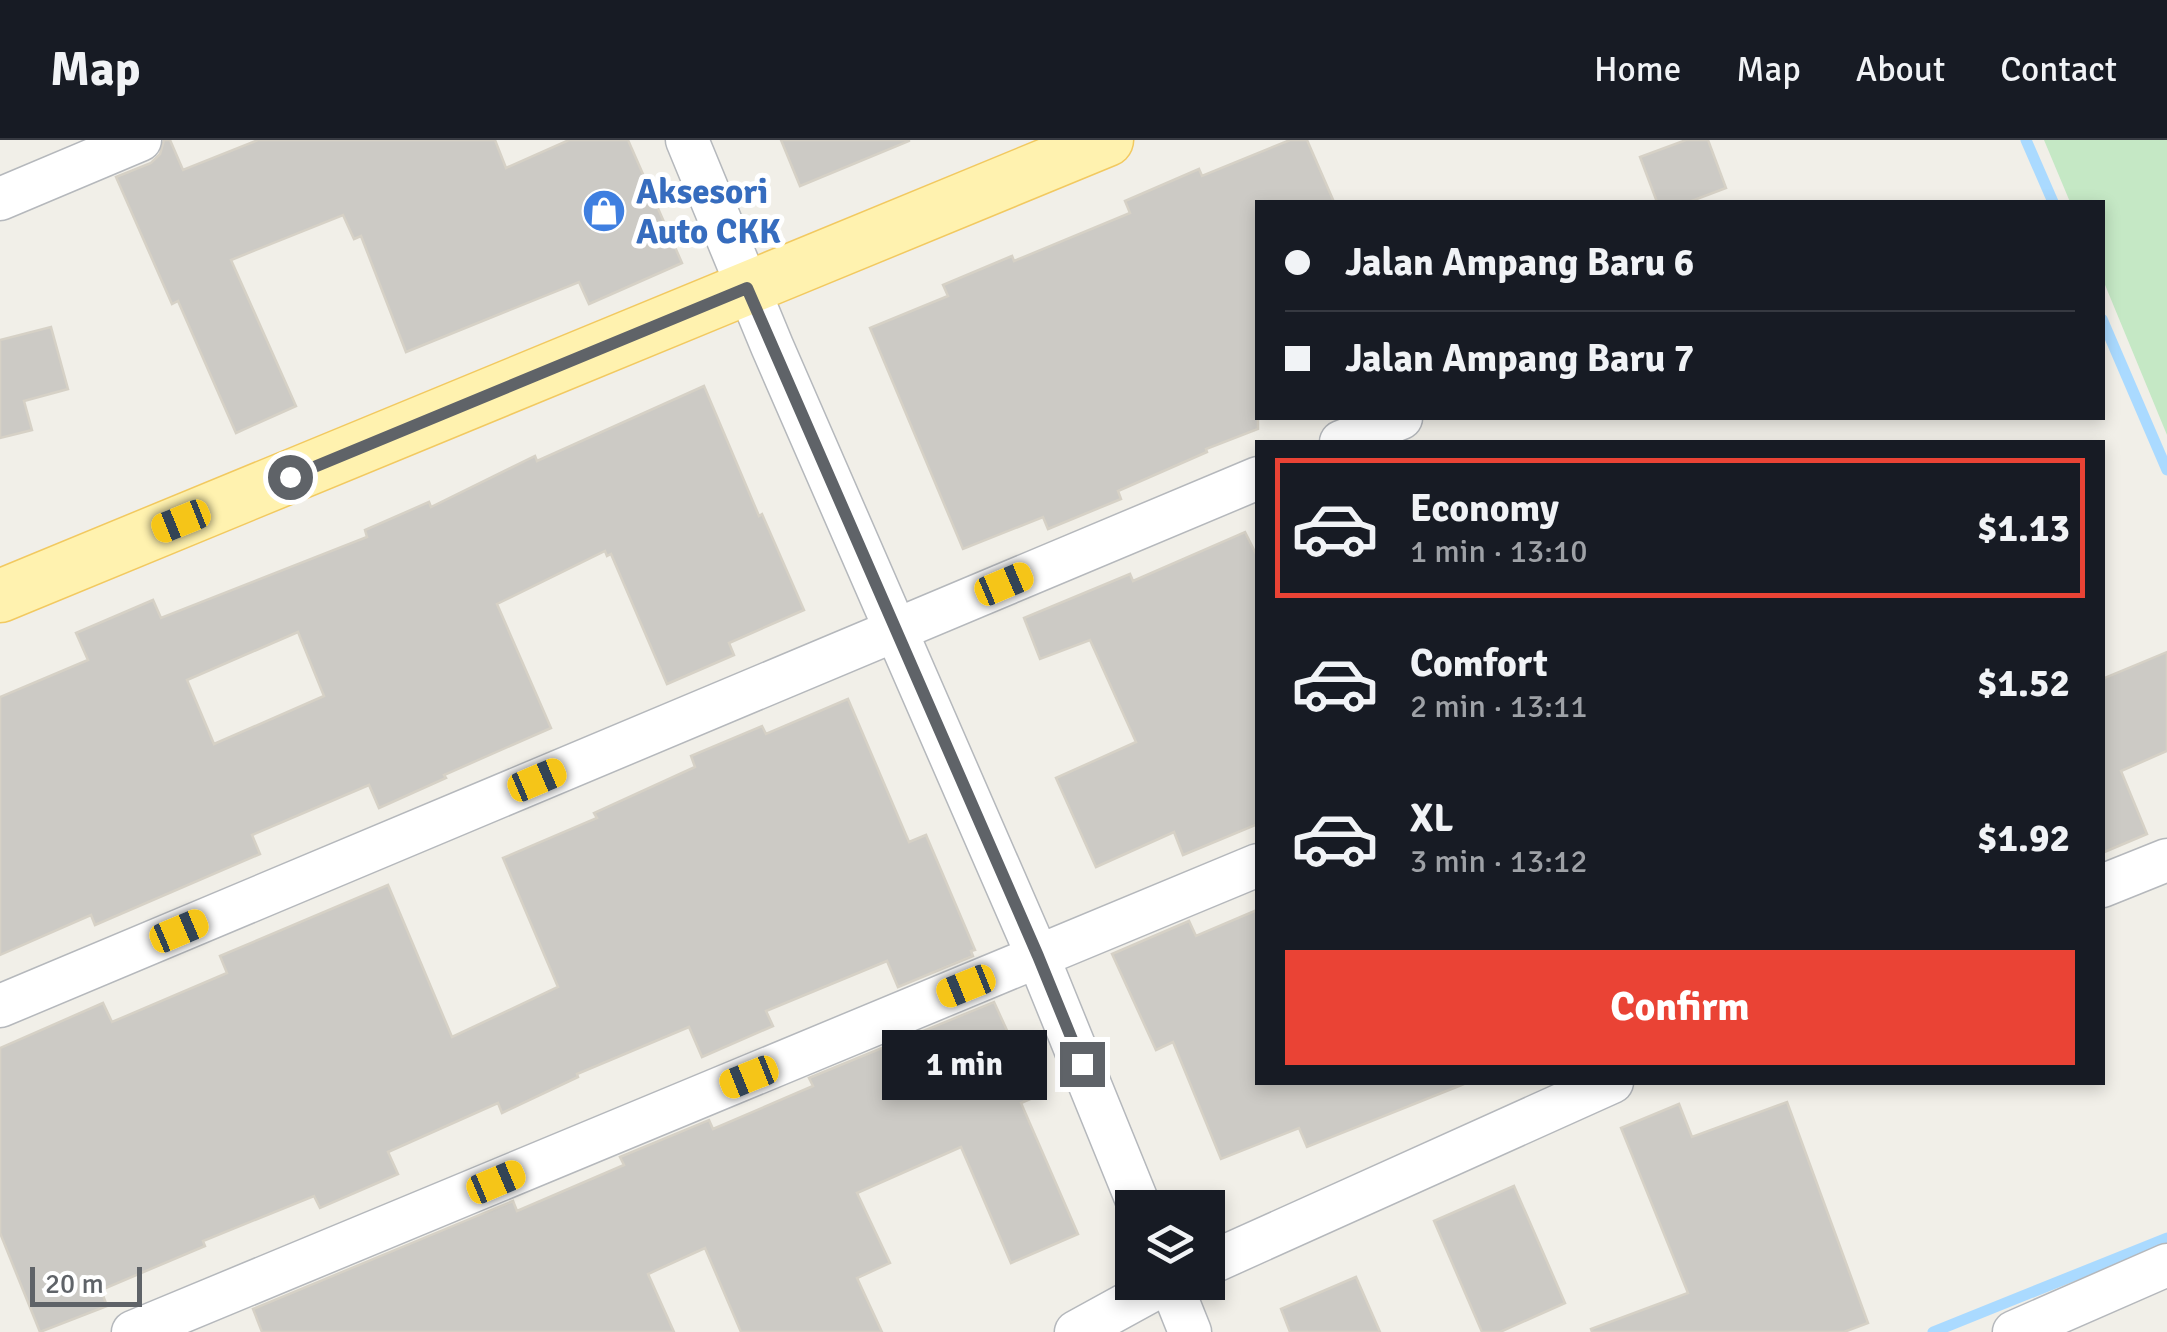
<!DOCTYPE html>
<html lang="en">
<head>
<meta charset="utf-8">
<style>
  body { margin:0; font-family:Signika,sans-serif; background:#242831; color:#f1f3f6; height:100vh; display:flex; flex-direction:column; font-size:38px; white-space:nowrap }
  * { box-sizing:border-box; margin:0 }
  p { font-size:32px; color:#9ea1a6 }
  .icon { flex:none; width:55px; height:55px; fill:none; stroke:currentColor; stroke-width:2; stroke-linecap:round; stroke-linejoin:round }
  .map { position:relative; flex:1; overflow:hidden }
  .drawer { position:absolute; left:1255px; top:300px; width:850px; height:645px; display:flex; flex-direction:column; background:#171b24; border-radius:0px; box-shadow:0 5px 15px #0003 }
  .drawer>* { flex:none }
  .guide { position:absolute; left:1255px; top:60px; width:850px; height:220px; border-radius:0px; box-shadow:0 5px 15px #0003; display:grid; align-content:center; height:220px; padding:0 30px; background:#171b24 }
  .fabs { position:absolute; left:1115px; top:1050px; display:grid; gap:20px }
  .fabs a { display:grid; place-items:center; width:110px; height:110px; border-radius:0px; background:#171b24; box-shadow:0 5px 15px #0003; font-size:50px }
  .scale { position:absolute; left:30px; bottom:25px; width:112px; box-sizing:border-box; padding-left:10px; border:5px solid #5f6368; border-top:0; font-size:28px; line-height:35px; white-space:nowrap; color:#5f6368; -webkit-text-stroke:8px #fff; paint-order:stroke }
  .end { position:absolute; width:45px; height:45px; margin:-22px; border:12px solid #5f6368; background:#fff; box-shadow:0 0 0 5px #fff }
  .from { border-radius:50% }
  .bubble { position:absolute; height:70px; border-radius:0px; background:#171b24; box-shadow:0 5px 15px #0003; font-size:32px; font-weight:700; line-height:70px; text-align:center }
  .car { position:absolute; width:30px; height:60px; margin:-30px -15px; border-radius:12px; box-shadow:0 0 8px 2px #0007; background:linear-gradient(#f5c518 24%,#345 0 40%,#f5c518 0 76%,#345 0 86%,#f5c518 0) }
  .guide b { display:flex; align-items:center; gap:35px; height:95px; font-size:38px }
  .guide b+b { border-top:2px solid #363941 }
  .guide i { width:25px; height:25px; background:#f1f3f6 }
  ul { padding:18px 0 0; list-style:none }
  li { display:flex; align-items:center; gap:30px; height:140px; margin:0 20px 15px; padding:0 10px; border:5px solid transparent; border-radius:0px }
  li div { flex:1 }
  li b { display:block; font-size:38px }
  li em { font-style:normal; font-weight:700 }
  li.active { border-color:#ea4335 }
  li>.icon { width:90px; height:90px; stroke-width:1.5 }
  .primary-button { display:flex; gap:20px; margin-top:auto; padding:20px 30px }
  .primary-button a { flex:1; height:115px; border-radius:0px; background:#ea4335; color:#fff; font-size:40px; font-weight:700; line-height:115px; text-align:center }
  header { display:flex; align-items:center; gap:60px; box-sizing:border-box; height:140px; padding:0 50px; background:#171b24; border-bottom:2px solid #363941 }
  header strong { font-size:48px }
  nav { display:flex; gap:55px; margin-inline-start:auto; font-size:35px }
  .map>svg:first-child { display:block }
  .green { fill:#c5e8c5 }
  .lines { fill:none; stroke-linecap:round; stroke-linejoin:round }
  .stream { stroke:#aadaff; stroke-width:11 }
  .building { fill:#cccac5; stroke:#d6d1c6; stroke-width:2.5; fill-rule:evenodd }
  .minor-casing { stroke:#b5b8bc; stroke-width:45 }
  .major-casing { stroke:#f2c960; stroke-width:55 }
  .minor { stroke:#fff; stroke-width:42 }
  .major { stroke:#fff2af; stroke-width:52 }
  .route { stroke:#5f6368; stroke-width:12 }
  .labels { text-anchor:middle; stroke-width:10; stroke-linejoin:round; paint-order:stroke }
  .shop-label { font-size:35px; font-weight:bold; fill:#366cbe; stroke:#fff; text-anchor:start }
</style>
</head>
<body>
<header>
<strong>Map</strong>
<nav><a>Home</a><a>Map</a><a>About</a><a>Contact</a></nav>
</header>
<div class="map">
<svg width="2167" height="1192" viewBox="0 0 2167 1192">
  <rect width="100%" height="100%" fill="#f1efe8"/>
  <polygon class="green" points="2044,0 2167,0 2167,295 2103,140 2102,62 2070,62"/>
  <g class="lines">
    <g class="stream">
      <polyline points="2026,0 2053,62"/>
      <polyline points="2102,179 2167,330"/>
      <polyline points="1933,1192 2167,1098"/>
    </g>
  </g>
  <g class="building">
    <polygon points="164,0 170,0 183,30 258,0 495,0 506,28 569,0 628,0 682,123 589,164 579,142 406,212 361,96 354,99 343,75 231,120 296,266 236,293 178,161 172,164 116,37 151,23 160,14"/>
    <polygon points="781,0 909,0 909,1 800,46"/>
    <polygon points="1290,0 1307,0 1334,62 1258,62 1258,289 1206,309 1207,312 1118,351 1121,359 1048,389 1043,377 963,409 870,188 948,156 943,145 1012,116 1014,121 1130,73 1125,61 1199,29 1202,36"/>
    <polygon points="1686,0 1708,0 1726,48 1689,62 1657,62 1640,17"/>
    <polygon points="51,187 68,249 24,261 32,290 0,298 0,200"/>
    <path d="M704,246l55,130 3,-2 42,96 -75,33 5,12 -67,29 -56,-130 -4,2 -2,-5 -108,53 54,124 -107,47 2,3 -67,30 -10,-23 -117,50 8,19 -165,71 -4,-10 -91,40v-258l88,-37 -12,-27 77,-33 8,18 206,-81 -2,-7 64,-28 2,5 104,-51 2,5zM298,492l26,64 -110,48 -27,-64z"/>
    <polygon points="1245,392 1258,418 1258,684 1183,715 1174,692 1096,727 1056,638 1136,602 1090,500 1040,519 1024,478 1130,434 1133,441"/>
    <polygon points="2167,512 2167,611 2121,631 2147,694 2102,713 2102,539"/>
    <polygon points="848,559 909,702 926,695 975,810 971,811 973,816 898,847 887,821 766,871 773,886 702,917 689,887 577,934 578,937 502,973 498,963 388,1012 398,1034 320,1068 314,1056 203,1101 205,1106 101,1150 107,1166 40,1192 0,1093 0,908 103,863 112,882 227,833 220,816 388,745 452,897 558,847 503,718 597,678 594,673 695,627 691,616 762,586 766,594"/>
    <polygon points="1257,770 1257,942 1464,944 1307,1007 1299,988 1221,1019 1173,902 1156,910 1112,814 1189,781 1196,796"/>
    <polygon points="994,862 1037,956 1021,963 1078,1094 1011,1123 961,1007 857,1053 890,1123 857,1138 882,1192 741,1192 705,1108 648,1134 674,1192 262,1192 253,1169 513,1061 517,1071 624,1025 620,1017 709,980 713,989 813,946 809,938"/>
    <polygon points="1787,962 1868,1183 1844,1192 1592,1192 1591,1189 1688,1153 1621,988 1679,964 1692,997"/>
    <polygon points="1514,1046 1565,1163 1500,1192 1482,1192 1434,1081"/>
    <polygon points="1356,1137 1380,1192 1290,1192 1281,1169"/>
  </g>
  <g class="lines">
    <g class="minor-casing">
      <g id="minor">
        <polyline points="687,0 772,206 1038,817 1140,1068"/>
        <polyline points="0,59 140,0"/>
        <polyline points="1341,302 1401,278"/>
        <polyline points="2102,746 2167,720"/>
        <polyline points="0,866 1258,338"/>
        <polyline points="1208,1124 1612,942"/>
        <polyline points="1170,1142 1190,1192"/>
        <polyline points="133,1192 1258,725"/>
        <polyline points="1076,1192 1167,1142"/>
        <polyline points="2014,1192 2167,1125"/>
      </g>
    </g>
    <g class="major-casing">
      <polyline id="major" points="0,456 1107,0"/>
    </g>
    <use href="#minor" class="minor"/>
    <use href="#major" class="major"/>
  </g>
  <g class="lines">
    <polyline class="route" points="290,337 747,148 1038,816 1082,924"/>
  </g>
  <defs>
    <g id="shop-disc" transform="scale(2.25)"><circle r="9.5" fill="#3f7fe0" stroke="#fff"/><path d="M-5-2.5h2.3a2.7 3.5 0 0 1 5.4 0H5L5.5 6h-11ZM-1.5-2.5h3a1.5 2.3 0 0 0-3 0Z" fill="#fff"/></g>
  </defs>
  <g fill-rule="evenodd">
    <use href="#shop-disc" x="604" y="71"/>
  </g>
  <g class="labels">
    <g class="shop-label">
      <text x="636" y="63">Aksesori<tspan x="636" dy="40">Auto CKK</tspan></text>
    </g>
  </g>
</svg>
<div class="fabs">
<a><svg class="icon" aria-label="layers" viewBox="0 0 24 24"><path d="M12 4l9 5-9 5-9-5zM3 14l9 5 9-5"/></svg></a>
</div>
<div class="scale">20 m</div>
<i class="end from" style="left:290px;top:337px"></i>
<i class="end" style="left:1082px;top:924px"></i>
<div class="bubble" style="left:882px;top:890px;width:165px">1 min</div>
<i class="car" style="left:181px;top:381px;rotate:248deg"></i>
<i class="car" style="left:1004px;top:444px;rotate:67deg"></i>
<i class="car" style="left:537px;top:640px;rotate:67deg"></i>
<i class="car" style="left:179px;top:791px;rotate:67deg"></i>
<i class="car" style="left:966px;top:846px;rotate:248deg"></i>
<i class="car" style="left:749px;top:937px;rotate:248deg"></i>
<i class="car" style="left:496px;top:1042px;rotate:67deg"></i>
<div class="guide">
<b><i class="from"></i>Jalan Ampang Baru 6</b>
<b><i></i>Jalan Ampang Baru 7</b>
</div>
<section class="drawer">
<ul>
<li class="active"><svg class="icon" aria-label="car" viewBox="0 0 24 24"><path d="M5 17H2v-5l4-1 3-4h7l3 4 3 1v5h-3M9 17h6M6 11h13"/><circle cx="7" cy="17" r="2"/><circle cx="17" cy="17" r="2"/></svg><div><b>Economy</b><p>1 min · 13:10</p></div><em>$1.13</em></li>
<li><svg class="icon" aria-label="car" viewBox="0 0 24 24"><path d="M5 17H2v-5l4-1 3-4h7l3 4 3 1v5h-3M9 17h6M6 11h13"/><circle cx="7" cy="17" r="2"/><circle cx="17" cy="17" r="2"/></svg><div><b>Comfort</b><p>2 min · 13:11</p></div><em>$1.52</em></li>
<li><svg class="icon" aria-label="car" viewBox="0 0 24 24"><path d="M5 17H2v-5l4-1 3-4h7l3 4 3 1v5h-3M9 17h6M6 11h13"/><circle cx="7" cy="17" r="2"/><circle cx="17" cy="17" r="2"/></svg><div><b>XL</b><p>3 min · 13:12</p></div><em>$1.92</em></li>
</ul>
<div class="primary-button"><a>Confirm</a></div>
</section>
</div>
</body>
</html>
